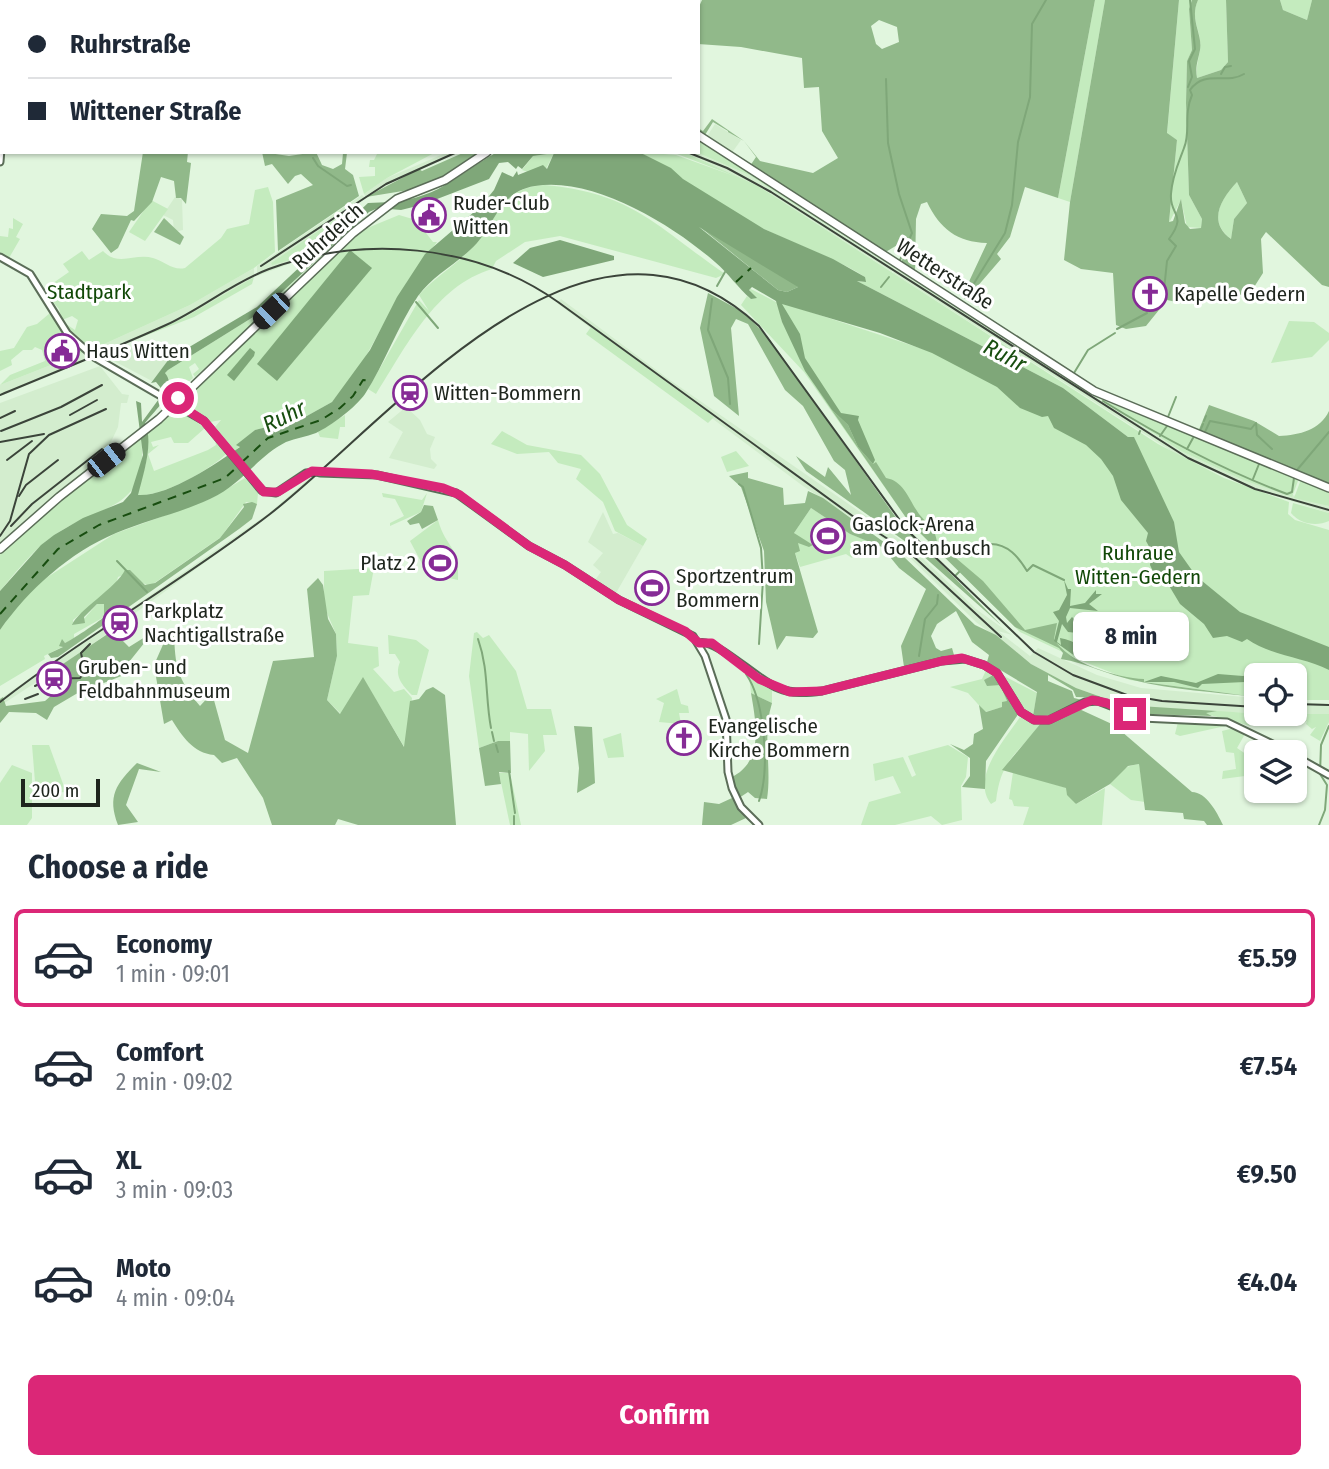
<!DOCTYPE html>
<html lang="en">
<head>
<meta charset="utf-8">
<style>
  body { margin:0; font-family:"Fira Sans Condensed",sans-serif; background:#f6f6f7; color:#1f2937; height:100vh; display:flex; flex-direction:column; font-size:26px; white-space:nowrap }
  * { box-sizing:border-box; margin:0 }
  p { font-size:23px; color:#747a83 }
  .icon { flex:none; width:38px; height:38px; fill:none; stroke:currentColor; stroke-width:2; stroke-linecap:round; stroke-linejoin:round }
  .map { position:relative; height:825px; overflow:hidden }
  .drawer { display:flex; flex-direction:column; background:#fff; flex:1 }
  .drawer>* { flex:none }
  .top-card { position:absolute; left:0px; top:0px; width:700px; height:154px; box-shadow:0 2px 5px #0004; display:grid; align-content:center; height:154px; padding:0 28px; background:#fff }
  .controls { position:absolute; left:1244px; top:663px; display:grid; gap:14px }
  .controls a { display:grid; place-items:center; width:63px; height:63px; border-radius:10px; background:#fff; box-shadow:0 2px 5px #0004; font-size:35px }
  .scale { position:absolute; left:21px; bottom:18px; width:79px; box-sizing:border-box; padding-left:7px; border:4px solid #1e251d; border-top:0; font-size:19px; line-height:24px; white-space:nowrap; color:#1e251d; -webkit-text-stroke:5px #fff; paint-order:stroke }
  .end { position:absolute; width:32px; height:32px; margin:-16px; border:9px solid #db2777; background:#fff; box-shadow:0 0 0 4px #fff }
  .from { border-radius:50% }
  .bubble { position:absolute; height:49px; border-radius:10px; background:#fff; box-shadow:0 2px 5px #0004; font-size:23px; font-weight:700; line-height:49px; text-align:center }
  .car { position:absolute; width:21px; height:42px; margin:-21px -10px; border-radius:9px; box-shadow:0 0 5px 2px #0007; background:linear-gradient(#222 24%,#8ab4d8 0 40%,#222 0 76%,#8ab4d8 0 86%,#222 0) }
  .top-card b { display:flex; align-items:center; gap:24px; height:66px; font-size:26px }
  .top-card b+b { border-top:2px solid #e0e1e3 }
  .top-card i { width:18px; height:18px; background:#1f2937 }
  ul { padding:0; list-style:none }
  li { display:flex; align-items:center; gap:21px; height:98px; margin:0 14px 10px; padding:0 14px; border:4px solid transparent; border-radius:10px }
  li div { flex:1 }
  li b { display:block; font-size:26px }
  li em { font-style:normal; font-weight:700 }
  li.on { border-color:#db2777 }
  li>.icon { width:63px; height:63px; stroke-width:1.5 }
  h2 { padding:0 28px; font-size:32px; line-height:84px }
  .primary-button { display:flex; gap:14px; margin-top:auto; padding:14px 28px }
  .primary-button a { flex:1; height:80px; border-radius:10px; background:#db2777; color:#fff; font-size:28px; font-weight:700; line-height:80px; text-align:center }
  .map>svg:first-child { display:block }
  .built { fill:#d3edce }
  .green { fill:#c4ebbe }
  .forest { fill:#91b98a; fill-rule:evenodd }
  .water { fill:#7fa779; fill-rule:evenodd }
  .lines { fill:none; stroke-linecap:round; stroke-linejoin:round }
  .stream { stroke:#7fa779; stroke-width:2 }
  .ferry { stroke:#184e10; stroke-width:2; stroke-dasharray:9 7; stroke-linecap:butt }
  .secondary-casing { stroke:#5b6d58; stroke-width:9 }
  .primary-casing { stroke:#5b6d58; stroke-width:10 }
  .secondary { stroke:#fff; stroke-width:5 }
  .primary { stroke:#fff; stroke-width:7 }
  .rail { stroke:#3b443a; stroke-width:2 }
  .secondary-bridge-casing { stroke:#5b6d58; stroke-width:9; stroke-linecap:butt }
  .secondary-bridge { stroke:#fff; stroke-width:5 }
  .route { stroke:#db2777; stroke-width:9 }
  .labels { text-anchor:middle; stroke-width:6; stroke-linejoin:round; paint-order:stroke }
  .poi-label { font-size:21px; fill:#1e251d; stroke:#fff; text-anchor:start }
  .street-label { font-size:21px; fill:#1e251d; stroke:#fff }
  .park-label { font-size:21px; fill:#124908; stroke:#fff }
  .water-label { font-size:23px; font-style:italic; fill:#184e10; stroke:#fff }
</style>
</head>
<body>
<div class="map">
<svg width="1329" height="825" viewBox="0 0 1329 825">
  <rect width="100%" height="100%" fill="#e1f6de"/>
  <g class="built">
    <polygon points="715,124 741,140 731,154 706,138"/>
    <polygon points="448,152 461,152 409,173 366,197 364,194 387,178"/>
    <polygon points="684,152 696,152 749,175 894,268 892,272 758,186"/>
    <polygon points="362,195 365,198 356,205 271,263 294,259 289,264 257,276 257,266"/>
    <polygon points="175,197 182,199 183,230 174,232 173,220 163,215"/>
    <polygon points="254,268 254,277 185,317 97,355 91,350 190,305"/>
    <polygon points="896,269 1181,451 1243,480 1329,506 1329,513 1250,488 1179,456 893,273"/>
    <polygon points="561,299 667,378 912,548 976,609 1012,635 998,631 1030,656 1038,648 1097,675 1141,688 1256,698 1256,713 1180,711 1124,705 1076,688 1031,664 976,622 904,552 803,486 557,303"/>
    <polygon points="154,339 169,360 152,381 112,360 112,355"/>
    <polygon points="84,352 91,357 0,396 0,385"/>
    <polygon points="100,366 122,394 129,395 127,403 121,403 118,427 110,444 113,448 0,545 0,403"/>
    <polygon points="406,407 420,420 427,434 435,437 430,449 431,459 437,465 434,469 389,458 403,432 388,422"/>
    <polygon points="312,476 314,478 270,515 83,651 86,670 81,678 68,681 66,678 76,678 82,674 79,654 0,706 3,697 268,514"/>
    <polygon points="603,512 613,534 618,533 643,546 616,593 595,580 601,572 593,565 603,553 588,542"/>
    <polygon points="1295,702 1329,704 1329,714 1295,714"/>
  </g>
  <g class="green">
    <polygon points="1095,0 1105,0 1070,202 1058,198"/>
    <polygon points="1179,0 1192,0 1189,9 1192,50 1187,61 1186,103 1189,195 1202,219 1201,228 1187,227 1181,200 1169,223 1177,140 1167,134"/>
    <path d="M1198,0h28l2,62 -7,8 -24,8c-1,-11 1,-17 3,-28 3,-17 -11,-31 -2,-50z"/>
    <polygon points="1280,0 1312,0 1307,20 1283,10"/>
    <polygon points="698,139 893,265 892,266 749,175 696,152"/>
    <polygon points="378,152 436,152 387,178 364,194 359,177 375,176 375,167 369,167 370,160 374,160"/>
    <path d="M639,152l37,3 61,22 -65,-25h12l74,34 400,258 66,34 65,24 -1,12 7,6 34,10v170h-34v-24h-39v21l-126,-17 -48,-19 -62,-29 -111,-110 -105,-150 -63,-67 6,-9 4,3 -2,-11 29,15 4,19 20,38 -22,-53 3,-4 149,49 146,76 57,11 -1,-1 -6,-1 -65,-49 -206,-107 8,1v-5l-8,-5c-30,-17 -62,-28 -93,-43 -45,-20 -82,-54 -125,-77z"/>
    <polygon points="554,153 546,169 528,172 522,170 533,156"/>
    <path d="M1237,182l10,21 -13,16 -3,20c-24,-18 -10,-40 6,-57z"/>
    <path d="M545,185c88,8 112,42 180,89l-9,4 -156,-42 -35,6 -29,19 -4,8c-57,17 -86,78 -116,125l-8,-5 51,-89 10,11 -10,-16c16,-18 37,-30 54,-48 25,-26 26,-60 72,-62z"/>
    <path d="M268,187l5,15 2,50 -21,16 -64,37 -99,45 -24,-20 -4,-8 12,8 3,-10 -6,-4 -10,4 -3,-11 -16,-19 26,-18 -6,-8 19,-13 7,9 14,-9c15,16 32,2 50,7 11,3 20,13 32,10l36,-30 6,-9 22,-5 6,-34z"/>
    <polygon points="151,200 168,209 145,241 129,232"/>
    <polygon points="356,205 297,258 272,265 271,263"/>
    <polygon points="399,215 416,220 433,242 437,242 407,282 361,365 332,402 305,417 255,430 237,445 240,446 235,451 215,427 221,420 210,422 188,405 187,398 348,242 365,229"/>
    <polygon points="13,218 23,224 16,237 20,239 9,258 0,253 0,236 8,237 9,228 13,229"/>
    <polygon points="326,256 195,377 193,374 199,369 195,363 189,367 193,378 177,392 167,394 171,382 165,373 168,370 258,314 321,257"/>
    <polygon points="897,267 1105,401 1293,476 1298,481 1292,497 1243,480 1181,451"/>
    <polygon points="254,277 252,284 194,317 129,342 185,317"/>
    <polygon points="50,313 65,335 53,343 69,339 84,352 0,385 10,375 45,361 42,350 35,347 32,350 23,350 11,360 12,365 0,371 0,351 14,348 27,327 37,324"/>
    <polygon points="1289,321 1314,322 1329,333 1329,340 1312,357 1271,363"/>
    <polygon points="591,327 714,417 708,423 586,334"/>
    <path d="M178,410l27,18 -17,15h-14l-3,-6 -20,5 2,5 6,-2 -11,9 6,17 54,-21 8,-5 -1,-5 11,14c-16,16 -66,44 -89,41l9,-32 2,-32z"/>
    <polygon points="345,415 345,427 340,427 338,439 320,437 318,432"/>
    <polygon points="502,431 527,445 581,455 600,474 627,525 647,539 643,546 615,531 603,502 576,479 581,469 558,463 549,452 517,454 491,444"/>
    <path d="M141,437c9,75 -41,66 -88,99 -20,14 -37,36 -53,55v-37l45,-41z"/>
    <polygon points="736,451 749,466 727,472 721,457"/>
    <polygon points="245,478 258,493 257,504 246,502 221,537 150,586 123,575 118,577 116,584 73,620 73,625 84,619 97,604 105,603 104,617 74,634 74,639 65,643 62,640 64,646 44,656 45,659 0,686 0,630 18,604 43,580 114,534 210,499"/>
    <polygon points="1303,481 1329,491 1329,506 1294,498 1300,482"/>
    <polygon points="382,493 422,500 427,493 421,512 390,526 390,523 404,516 395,499 383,497"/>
    <path d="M1293,503l36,10v8c-13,6 -29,3 -38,-8z"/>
    <polygon points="811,508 850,534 876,544 857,550 852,558 846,554 800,567 795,553 798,543 802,542 794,533"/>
    <path d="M438,520c8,29 22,25 20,60l-31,-7 -17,-32z"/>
    <polygon points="374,568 369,595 353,596 348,643 378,647 379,666 373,669 394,692 404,689 412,698 405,748 363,678 341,714 327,700 337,656 336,634 324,606 324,571"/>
    <polygon points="477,632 483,638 489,635 516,671 527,709 551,709 557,735 543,735 545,751 529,771 528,734 510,732 510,741 498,741 479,748 469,676 474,633"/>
    <path d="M388,635l28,5 13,10 -12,45h-5c-10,-10 -18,-19 -12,-33l-5,-8h-6z"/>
    <polygon points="987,668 995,674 985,680 1000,685 1007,701 1003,707 985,712 968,693 950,687 982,679"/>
    <polygon points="749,675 772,689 772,703 751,693"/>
    <polygon points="1004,676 1037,693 1033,716 1023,709"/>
    <polygon points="677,689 681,704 688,706 689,713 679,713 681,724 659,722 664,703 656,699"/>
    <polygon points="1217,711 1265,714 1255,716 1250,726 1203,713"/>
    <polygon points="1268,714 1329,714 1329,722 1320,741 1310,735 1316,727 1312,729 1306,724 1307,721 1301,725"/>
    <path d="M1020,717l21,6c-24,33 -40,35 -45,78l-5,3c-21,-27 15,-66 29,-87z"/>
    <polygon points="1178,722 1230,725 1180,736 1175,734"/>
    <polygon points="1234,728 1245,734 1237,748 1256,761 1245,776 1222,779 1223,771 1236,769 1234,753 1226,752 1222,731"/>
    <polygon points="621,733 624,757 608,758 603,739"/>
    <polygon points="32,745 49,745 66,792 36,794"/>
    <polygon points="948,745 968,757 966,777 961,786 962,820 942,825 931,816 895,825 861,825 869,802 901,793 893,776 875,781 873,764 903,757 912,777 916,775 908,756"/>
    <path d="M1139,764l6,38 -14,-2 -21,-16c9,-12 14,-18 29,-20z"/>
    <polygon points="12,765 32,773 32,818 27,825 0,825 0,783"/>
    <polygon points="1013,772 1067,788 1076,804 1105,788 1102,825 1023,825 1029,807 1014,806 1012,800 1009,799"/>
    <polygon points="499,773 510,773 521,825 510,825"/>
  </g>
  <g class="forest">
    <path d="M702,0h393l-37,198 -33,-11 -15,50 -13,17 4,5 -25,29 18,15 -28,-15 21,-45c-30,-1 -47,-14 -60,-41l-6,2 -5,15 -1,52 -14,-8 5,-14 -7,-5 -15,9 -134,-87 6,-9 -12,-16 -16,-9v-1l-15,-9 -8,13 -7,-3v-4l5,3 9,-12 32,22 16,20 53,12 25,-15 -16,-27 -3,-44 -15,1 -2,-30 -61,-11 -43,-3v-35zM879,20l18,7 2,15 -17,7 -6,-5 -5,-18z"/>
    <path d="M1105,0h74l-12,133 10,7 -8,82 4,-1 8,-22 4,24 5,6 11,-1 1,-9 -13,-24 -3,-92 1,-42 5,-11 -3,-41 3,-9h6c-9,20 5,34 2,50 -2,11 -5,16 -3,28l24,-8 7,-8 -2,-62h54l3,10 24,10 5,-20h17v287l-7,-2 -56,-53 -5,7 2,34 -14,22c-23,-1 -42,-2 -65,3l-3,5 -14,-3 -21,26 -20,3 -10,-4 -3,-52 -32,-4 -17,-9 6,-58zM1237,182l10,21 -13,16 -3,20c-24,-17 -10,-40 6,-57z"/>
    <polygon points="143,152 188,152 187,162 191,163 186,204 181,198 176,198 174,181 161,177 152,202 134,221 131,220 118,248 111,253 92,229 101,214 127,216 134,211"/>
    <polygon points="262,152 289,156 316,152 322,165 333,169 342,164 343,153 347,153 345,169 353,175 359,196 278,251 276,200 313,185 301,174 295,176 288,184 272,164 265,166"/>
    <polygon points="465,152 484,152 442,179 415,189 366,197 419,169 422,171"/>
    <polygon points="164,218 184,237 180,245 154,232"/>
    <polygon points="700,227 797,284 798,287 787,292 778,290"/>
    <polygon points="708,293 743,312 768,337 897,519 1001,625 913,547 806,471 796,456 825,477 828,467 851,495 845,470 834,461 803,406 785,390 748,324 736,319 731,328 739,416 714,396 700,328"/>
    <path d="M804,370l28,40 16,15 10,22 15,17 3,-2 10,16c18,3 23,22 33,36 9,11 16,13 18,28l46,39 42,49 32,-7 -3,16c14,24 63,39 90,40v3l112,15c-41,-5 -83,-7 -123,-17 -25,-5 -47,-17 -72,-21l2,-6 -4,-5 -44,-21 -106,-105z"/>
    <path d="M1209,405l45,16 25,15c21,-1 41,-6 50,-25v74l-131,-53z"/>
    <polygon points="748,472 748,478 783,488 784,505 805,503 808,491 823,498 903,556 975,625 996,635 1031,664 1076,688 1124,705 1217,711 1206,713 1212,716 1142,714 1104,698 1076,697 1073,690 1048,675 1048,681 1072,691 1074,698 1082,700 1050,715 1033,716 1037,692 987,662 989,655 972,642 956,611 937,624 931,636 936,648 941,651 952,648 954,655 904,667 901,646 926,589 899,568 882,547 850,534 811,508 794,533 813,545 809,547 798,543 800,551 795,553 818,632 813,638 786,636 777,650 766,602 764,551 741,487 729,476"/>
    <path d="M252,502l5,2 -5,15 -13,10 -181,128 -7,1 -3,-4 15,-7 -4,-1 3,-7 3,4c7,-3 32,-20 39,-26v-13h-7l-13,13 1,6 -13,2c6,-15 44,-37 53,-55h5l15,15 10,-2 65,-45 24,-31 -1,-3z"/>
    <polygon points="424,505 433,506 438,520 422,529 419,523 410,525 407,521 421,512"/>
    <path d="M318,578l5,7 5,34 8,15 1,22 -10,44 13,14 23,-37 41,70 6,-46 9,-2 7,-9 7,-3 12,8 11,130h-98l-20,-6 -3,6h-63l-9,-27 -26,-40 -15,5 -8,-8c-21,-2 -32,-19 -42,-35l-8,4 -10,-59 15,-34h5c1,36 3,47 26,75l12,-13 13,47 23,13 25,-92 41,-4 -7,-68z"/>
    <polygon points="115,629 116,634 129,647 153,632 129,662 134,671 76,694 54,707 47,720 36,713 9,712 0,723 0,699 3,697 6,706 45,701 70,679 60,666"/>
    <polygon points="995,674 1019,713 986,761 985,789 962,787 970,776 970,758 950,744 964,750 973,744 974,734 983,729 979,705 986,712 1002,707 1002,702 1007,701 1000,685 987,686 984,680"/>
    <path d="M751,693l21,10c-10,32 0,64 -5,96l-12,-1 -7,-6 -9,6 -7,-21c32,-16 24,-54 19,-84z"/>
    <path d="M1077,708l37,17 78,67c14,0 25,20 31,33h-16l-3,-4 -20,-2 -1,-6 -38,-3 -6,-46 -11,2 -18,18 -34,20 -9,-9 -1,-7 -64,-18 39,-47 14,-3z"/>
    <polygon points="574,726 592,727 595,783 577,793 579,768"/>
    <polygon points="498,741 510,741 511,773 499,772 501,784 485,786 479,748"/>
    <path d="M137,763l24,9 -22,-3 -13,36 12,17 -20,3c-11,-29 -2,-41 19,-62z"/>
    <polygon points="732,798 746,818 731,825 702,825 704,802 719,804"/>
  </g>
  <g class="water">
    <path d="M497,152h142l32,16 12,11 81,50 69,30 32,18 1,5 -9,-1 206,107 65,49h6l40,85 5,30 17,24 44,36 89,35v23c-26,-13 -58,-14 -82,-31l-5,3 -15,-6 -14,2 -9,-14 -24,-20 -12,-20 -11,-4 -7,-15 2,-13 -6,-11 2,-8 -27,-33 -8,-24 -12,-17 -15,-14 -32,-17 -6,-12 -6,1 -22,-9 -23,-21 -65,-34 -52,-20 -98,-29 18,30 5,24 36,55 18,3 -1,4 17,40 -2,4 -15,-17 -10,-22 -16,-15 -27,-39 -23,-49 -6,-21 -24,-14 -3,3 8,8 -6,1c-13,-11 -22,-25 -36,-37 -42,-37 -122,-86 -180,-76 -34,5 -39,35 -58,57 -18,20 -43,31 -59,53 -21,31 -33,67 -53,98 -9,13 -34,32 -49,39 -10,4 -20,5 -30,9 -28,14 -44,42 -76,57 -30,14 -63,21 -94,34 -47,20 -87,56 -116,97v-39l41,-46 13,-10 29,-17 40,-16 8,-9 12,-38 -7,-54 5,2 1,19 22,-30 -8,-10 -5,1 18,-24 88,-52 111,-104c68,-1 75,-19 129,-51zM554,153l-7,16 -4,-4 -25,10 -1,-4 -4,6 -11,-5 -8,18 -13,16 -56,48 -28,43 -27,53 -38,52 -27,15 -50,13 -19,15 4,2c-24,17 -73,50 -102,48 5,-20 16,-52 7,-72 11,-14 34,-33 20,-50l3,-3 90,-56 111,-102 9,-4 23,2 16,-4 2,3v-3l70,-27 10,-16 9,-1 8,7 2,-3 4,3 11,-13zM699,227l99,60 -11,5 -9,-2z"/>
    <polygon points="560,240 614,256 614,260 543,277 513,263 530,248"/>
    <polygon points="350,250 372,268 277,381 257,364"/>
    <polygon points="250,348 255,352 254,356 234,381 227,375"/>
    <path d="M1064,580l4,9h3l-1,17 15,-3 11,-13v4h6l-13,10 9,7 -28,-3 -4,9 1,6 5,-6 10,10h16l1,4 -11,3 -20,-2 -6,-8 -5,18 4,3 -1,-7c15,2 31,15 46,20l-16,-4 -5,5 -1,-6 -5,6 -25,-18 5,-20 -6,-9 6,-2 8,-15z"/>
    <polygon points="1254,673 1263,675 1245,682 1202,684 1198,688 1174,682 1144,682 1161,676 1196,683 1218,674 1243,676"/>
  </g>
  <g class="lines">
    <g class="stream">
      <polyline points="282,0 282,2"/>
      <polyline points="1221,74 1225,67 1231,66"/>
      <polyline points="886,79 888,143 899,194 912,233 900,260"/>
      <polyline points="1188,87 1192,77 1189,61 1195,49 1190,0"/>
      <polyline points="313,158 318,166 347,186 351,185"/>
      <polyline points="717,286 725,272"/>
      <polyline points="881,287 889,277"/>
      <polyline points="965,298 1005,233 1012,205 1018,142 1030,97 1032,24 1046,0"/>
      <polyline points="712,299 708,330 728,378 730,404"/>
      <polyline points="416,302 438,328"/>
      <path d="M1153,310l11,-20 3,-29 9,-15 -7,-7c19,-26 0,-23 2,-45 1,-18 8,-32 13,-46 7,-16 -1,-32 8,-53l-2,-5c15,-21 36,-5 54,-16"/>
      <polyline points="1117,329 1147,313"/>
      <polyline points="1074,373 1088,350 1115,333"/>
      <path d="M1103,401c58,36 117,68 184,93l5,-2 2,-14"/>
      <polyline points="1168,417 1176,397"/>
      <polyline points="1204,421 1206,416"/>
      <polyline points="1256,423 1257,435 1272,449"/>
      <polyline points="1200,431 1203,424"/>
      <polyline points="1205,432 1210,421 1251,429 1255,424"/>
      <polyline points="1139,434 1140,431"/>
      <polyline points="1160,436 1167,426"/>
      <polyline points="1187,449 1193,438"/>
      <polyline points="1297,470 1329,432"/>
      <polyline points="1253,479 1259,464"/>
      <polyline points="739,484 743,487 761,548 763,580 759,644"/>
      <path d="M989,544c19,-1 30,14 38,27l6,-6 31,15"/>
      <polyline points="117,561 147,592"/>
      <polyline points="956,575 959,572"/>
      <path d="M478,639c11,31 7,58 13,89"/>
      <polyline points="919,656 925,619 937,604 938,595"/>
      <path d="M746,674c19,27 24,96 13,127"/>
      <polyline points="492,732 494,741"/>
      <polyline points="496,745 498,752"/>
      <polyline points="509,771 515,813"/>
      <polyline points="514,825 514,816"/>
      <polyline points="1319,825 1325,810 1327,785 1320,774 1321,745 1329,726"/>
    </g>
    <g class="ferry">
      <polyline points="736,282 751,268"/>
      <polyline points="242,462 268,438 321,420 340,408 353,396 363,380 372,381"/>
      <polyline points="0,614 58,549 99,525 225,478 238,466"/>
    </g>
    <g class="secondary-casing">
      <g id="secondary">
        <polyline points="10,2 10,0"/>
        <polyline points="2,51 2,95"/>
        <polyline points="0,162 2,135"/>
        <polyline points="0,257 30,274 67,333 94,357 204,421 262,491 276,493 306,473 316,472"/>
        <polyline points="168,397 184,392 183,401 187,409"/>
        <polyline points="320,473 377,475 456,493 529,546 565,565 619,600 693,636 705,656 726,719 728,772 732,788 741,807 759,825"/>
        <path d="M699,643c16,-6 59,38 79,45 14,6 29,5 44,3l120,-30 23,-2 19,6 13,8 24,39 13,8h15l36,-18 13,-1 44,17 85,4 62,30"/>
        <polyline points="1295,756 1329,775"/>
      </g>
    </g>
    <g class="primary-casing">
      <g id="primary">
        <polyline points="698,135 1094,391 1329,488"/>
        <polyline points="0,549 59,497 159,419 353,233 397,199 445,180 487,152"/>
      </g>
    </g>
    <use href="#secondary" class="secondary"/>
    <use href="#primary" class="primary"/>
    <g class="rail">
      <polyline points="687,152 727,168 771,192 1188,458 1255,489 1329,510"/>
      <polyline points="261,266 386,184 457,152"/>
      <path d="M0,395c55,-23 111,-45 166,-70 35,-16 66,-42 103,-56 93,-34 206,-26 289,33l296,215 57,37 90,83"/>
      <polyline points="70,415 97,400"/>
      <polyline points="0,418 15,411"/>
      <polyline points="1,431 61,407 102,385"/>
      <polyline points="0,442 44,434"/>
      <polyline points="7,460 32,441"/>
      <polyline points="19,496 26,485 58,460"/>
      <polyline points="11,526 32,504 102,449"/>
      <polyline points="0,536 10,521 29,454 49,435 106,409"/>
      <polyline points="35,686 49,679 80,678 85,671 81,653 90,644"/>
      <polyline points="25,699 38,694"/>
      <path d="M0,702c86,-67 183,-121 270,-188 126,-98 318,-347 489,-188l148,204 127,122 39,23 54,20 35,6 94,6"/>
      <polyline points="1295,704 1329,705"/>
    </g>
    <g class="secondary-bridge-casing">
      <polyline id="secondary-bridge" points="316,472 320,473"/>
    </g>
    <use href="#secondary-bridge" class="secondary-bridge"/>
  </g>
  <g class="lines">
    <polyline class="route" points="178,398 175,402 204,421 264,492 278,492 312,471 371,474 443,488 460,495 529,546 565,565 619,600 685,631 699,643 712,643 759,679 790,692 822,691 942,661 962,658 984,665 997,673 1021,712 1034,720 1049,720 1092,700 1107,703 1130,714"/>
  </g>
  <defs>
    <g id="civic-ring" transform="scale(1.75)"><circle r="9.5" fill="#fff" stroke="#862b96" stroke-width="1.5"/><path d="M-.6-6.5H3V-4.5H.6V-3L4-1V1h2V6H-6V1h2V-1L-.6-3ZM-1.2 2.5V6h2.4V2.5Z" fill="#862b96"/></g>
    <g id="church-ring" transform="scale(1.75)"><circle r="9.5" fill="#fff" stroke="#862b96" stroke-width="1.5"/><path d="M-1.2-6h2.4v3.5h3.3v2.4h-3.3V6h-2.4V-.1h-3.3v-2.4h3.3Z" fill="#862b96"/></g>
    <g id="station-ring" transform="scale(1.75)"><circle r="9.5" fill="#fff" stroke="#862b96" stroke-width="1.5"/><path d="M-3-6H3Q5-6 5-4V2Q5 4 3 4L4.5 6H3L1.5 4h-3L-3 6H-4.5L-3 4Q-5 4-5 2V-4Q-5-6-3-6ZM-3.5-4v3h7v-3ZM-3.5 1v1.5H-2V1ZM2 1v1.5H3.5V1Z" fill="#862b96"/></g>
    <g id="stadium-ring" transform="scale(1.75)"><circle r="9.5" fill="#fff" stroke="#862b96" stroke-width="1.5"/><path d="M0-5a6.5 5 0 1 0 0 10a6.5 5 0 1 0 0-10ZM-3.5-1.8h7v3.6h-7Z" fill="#862b96"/></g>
  </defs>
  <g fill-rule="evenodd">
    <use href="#civic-ring" x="429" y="215"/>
    <use href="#church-ring" x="1150" y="294"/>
    <use href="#civic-ring" x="62" y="351"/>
    <use href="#station-ring" x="410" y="393"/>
    <use href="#stadium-ring" x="828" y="536"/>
    <use href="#stadium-ring" x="440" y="563"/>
    <use href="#stadium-ring" x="652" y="588"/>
    <use href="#station-ring" x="120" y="623"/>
    <use href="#station-ring" x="54" y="679"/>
    <use href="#church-ring" x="684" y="738"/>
  </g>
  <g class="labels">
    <g class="poi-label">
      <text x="453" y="210">Ruder-Club<tspan x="453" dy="24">Witten</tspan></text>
      <text x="1174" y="301">Kapelle Gedern</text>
      <text x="86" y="358">Haus Witten</text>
      <text x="434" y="400">Witten-Bommern</text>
      <text x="852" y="531">Gaslock-Arena<tspan x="852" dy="24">am Goltenbusch</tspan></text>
      <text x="416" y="570" text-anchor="end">Platz 2</text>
      <text x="676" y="583">Sportzentrum<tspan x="676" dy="24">Bommern</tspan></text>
      <text x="144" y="618">Parkplatz<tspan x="144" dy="24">Nachtigallstraße</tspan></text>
      <text x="78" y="674">Gruben- und<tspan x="78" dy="24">Feldbahnmuseum</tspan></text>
      <text x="708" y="733">Evangelische<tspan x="708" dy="24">Kirche Bommern</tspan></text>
    </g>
    <g class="street-label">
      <text transform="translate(328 236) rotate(-42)" y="7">Ruhrdeich</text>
      <text transform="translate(945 274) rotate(33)" y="7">Wetterstraße</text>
    </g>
    <g class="park-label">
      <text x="89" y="299">Stadtpark</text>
      <text x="1138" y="560">Ruhraue<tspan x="1138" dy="24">Witten-Gedern</tspan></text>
    </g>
    <g class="water-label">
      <text transform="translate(1005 355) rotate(28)" y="8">Ruhr</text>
      <text transform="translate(284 416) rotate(-26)" y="8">Ruhr</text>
    </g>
  </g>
</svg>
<div class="controls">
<a><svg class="icon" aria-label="locate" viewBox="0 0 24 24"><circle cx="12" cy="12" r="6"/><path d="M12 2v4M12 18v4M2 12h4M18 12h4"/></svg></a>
<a><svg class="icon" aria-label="layers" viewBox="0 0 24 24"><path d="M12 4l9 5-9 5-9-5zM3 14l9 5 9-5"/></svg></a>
</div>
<div class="scale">200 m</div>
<i class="end from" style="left:178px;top:398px"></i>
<i class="end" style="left:1130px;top:714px"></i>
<div class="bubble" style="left:1073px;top:612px;width:116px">8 min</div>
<i class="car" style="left:271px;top:311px;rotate:226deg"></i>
<i class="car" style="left:106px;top:460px;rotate:52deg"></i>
<div class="top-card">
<b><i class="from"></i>Ruhrstraße</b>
<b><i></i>Wittener Straße</b>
</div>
</div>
<section class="drawer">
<h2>Choose a ride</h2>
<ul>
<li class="on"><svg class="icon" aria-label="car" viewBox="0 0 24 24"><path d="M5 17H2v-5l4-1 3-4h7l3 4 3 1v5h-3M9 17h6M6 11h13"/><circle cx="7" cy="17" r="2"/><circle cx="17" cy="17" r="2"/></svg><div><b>Economy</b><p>1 min · 09:01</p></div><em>€5.59</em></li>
<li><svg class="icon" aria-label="car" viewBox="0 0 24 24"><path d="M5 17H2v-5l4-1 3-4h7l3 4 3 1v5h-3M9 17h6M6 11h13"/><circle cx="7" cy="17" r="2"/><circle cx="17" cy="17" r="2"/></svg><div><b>Comfort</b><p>2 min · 09:02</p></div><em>€7.54</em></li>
<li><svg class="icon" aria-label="car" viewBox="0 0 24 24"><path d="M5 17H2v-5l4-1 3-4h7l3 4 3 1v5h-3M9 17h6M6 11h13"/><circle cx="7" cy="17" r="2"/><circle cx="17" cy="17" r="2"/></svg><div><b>XL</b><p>3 min · 09:03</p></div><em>€9.50</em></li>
<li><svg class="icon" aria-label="car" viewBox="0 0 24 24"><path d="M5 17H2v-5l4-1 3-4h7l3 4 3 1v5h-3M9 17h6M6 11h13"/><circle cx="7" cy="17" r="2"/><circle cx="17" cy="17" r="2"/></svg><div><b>Moto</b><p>4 min · 09:04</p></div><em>€4.04</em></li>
</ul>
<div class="primary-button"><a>Confirm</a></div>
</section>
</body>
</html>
